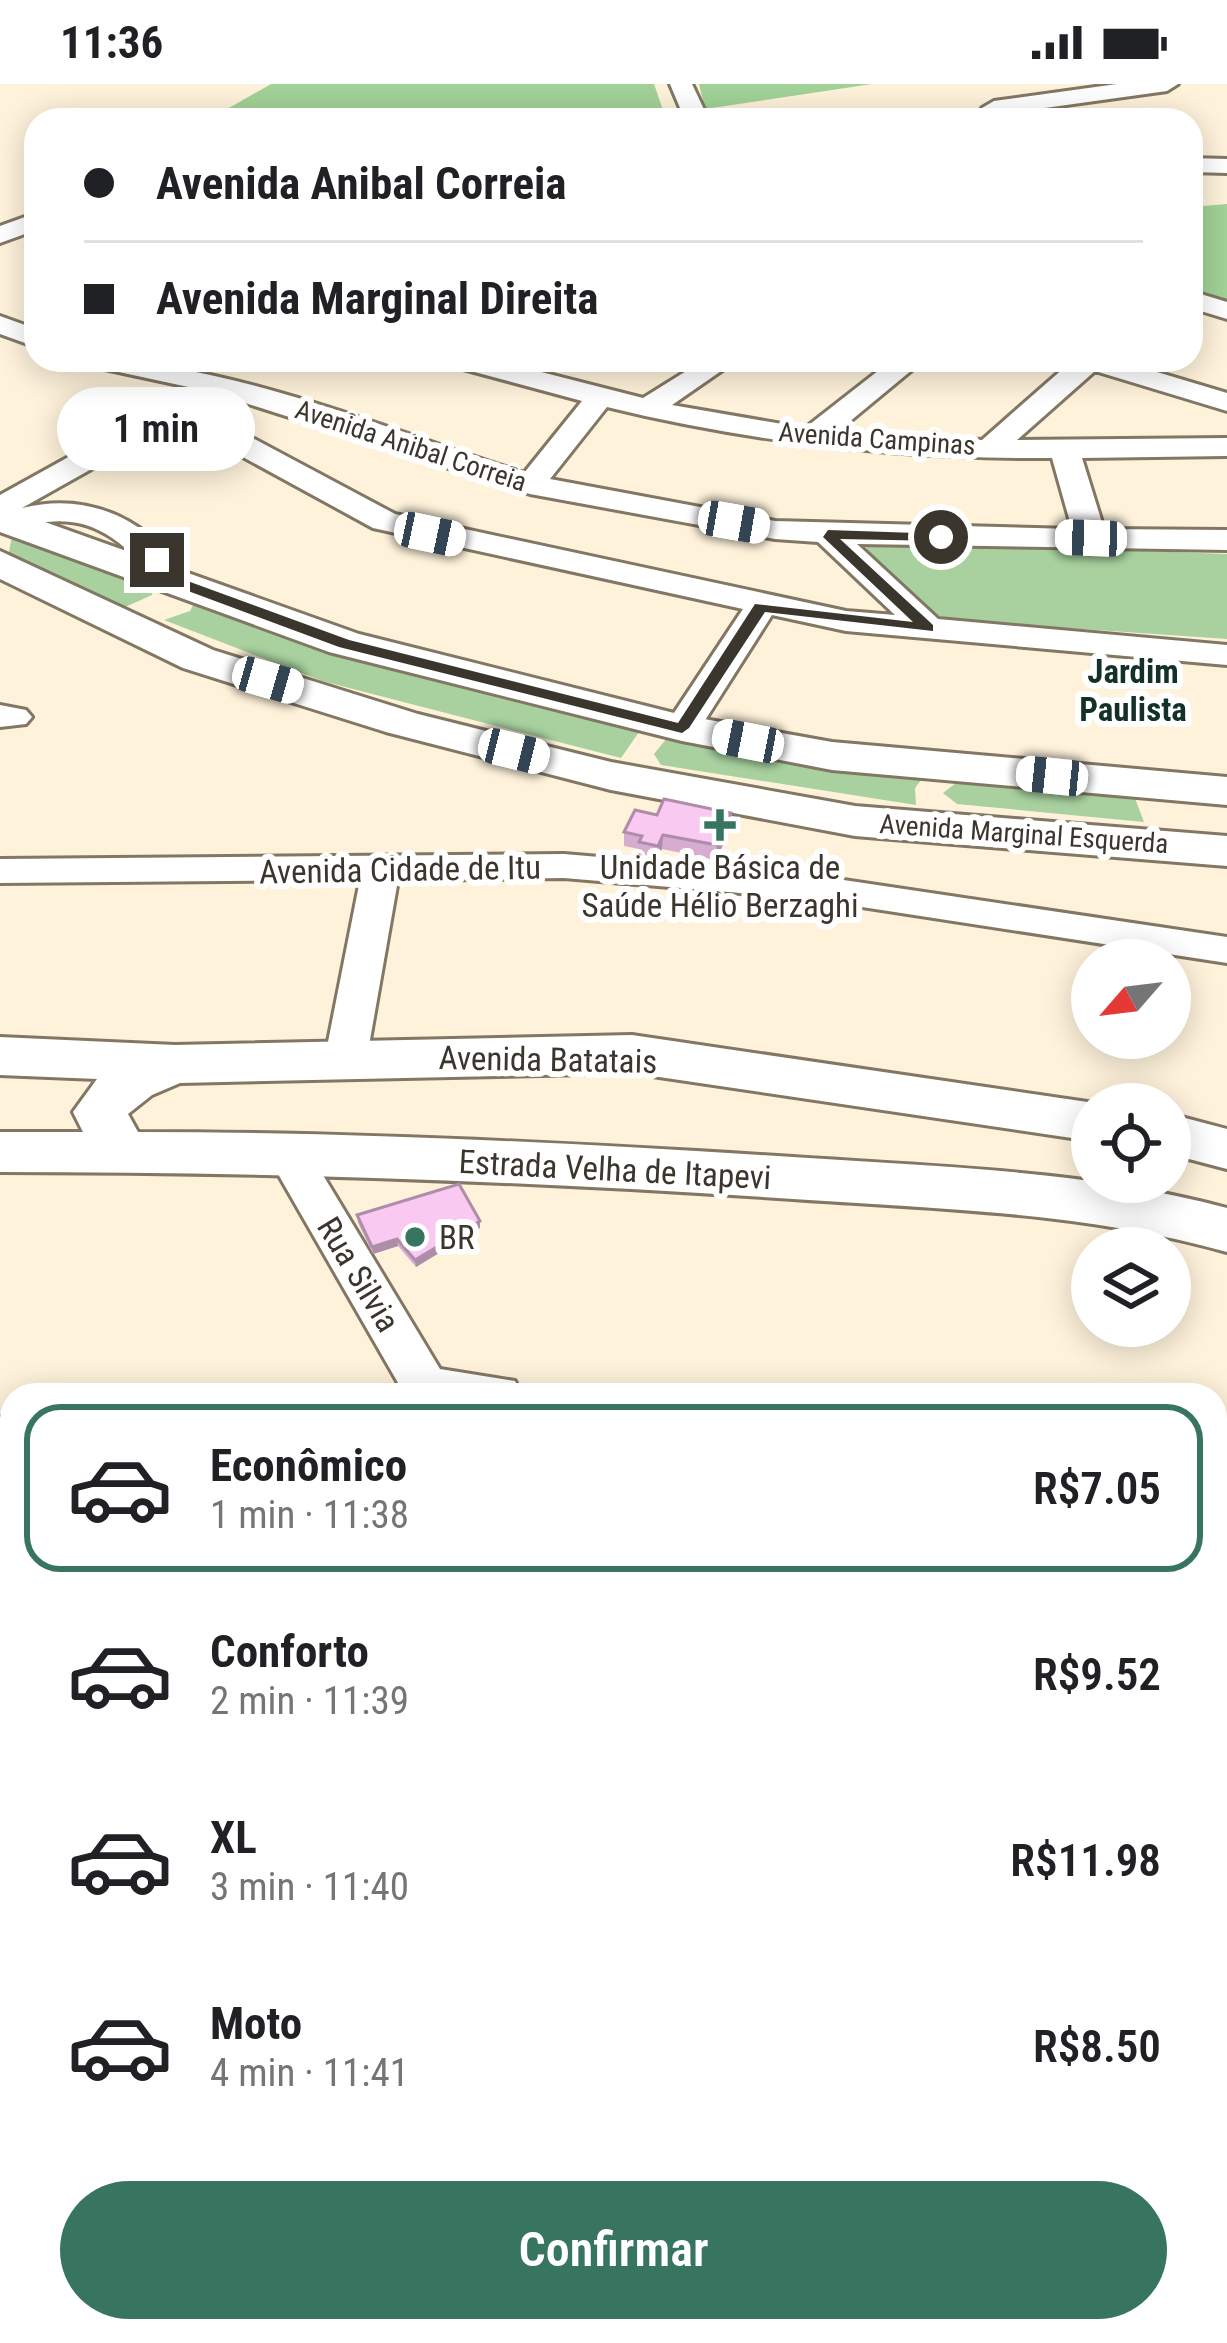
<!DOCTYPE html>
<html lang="pt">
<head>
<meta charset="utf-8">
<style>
  body { margin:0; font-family:"Roboto Condensed",sans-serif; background:#f6f6f6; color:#202124; height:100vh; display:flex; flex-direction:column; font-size:45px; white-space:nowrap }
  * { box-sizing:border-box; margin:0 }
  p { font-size:39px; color:#757577 }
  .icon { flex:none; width:66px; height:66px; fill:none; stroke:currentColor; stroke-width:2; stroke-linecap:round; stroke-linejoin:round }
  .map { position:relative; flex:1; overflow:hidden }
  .sheet { position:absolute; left:0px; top:1299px; width:1227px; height:960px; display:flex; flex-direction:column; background:#fff; border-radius:36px 36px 0 0; box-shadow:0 6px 30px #0003 }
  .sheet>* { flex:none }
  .guide { position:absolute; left:24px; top:24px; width:1179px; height:264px; border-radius:36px; box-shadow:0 6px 30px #0003; display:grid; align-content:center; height:264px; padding:0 60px; background:#fff }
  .needle { width:78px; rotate:242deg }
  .tools { position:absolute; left:1071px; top:855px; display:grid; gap:24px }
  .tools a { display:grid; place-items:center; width:120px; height:120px; border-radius:50%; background:#fff; box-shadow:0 6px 30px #0003; font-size:60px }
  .end { position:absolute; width:54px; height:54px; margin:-27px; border:15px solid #3b362d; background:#fff; box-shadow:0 0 0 6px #fff }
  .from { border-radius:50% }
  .bubble { position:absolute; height:84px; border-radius:42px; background:#fff; box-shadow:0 6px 30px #0003; font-size:39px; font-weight:600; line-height:84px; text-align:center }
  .car { position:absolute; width:36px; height:72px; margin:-36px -18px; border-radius:15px; box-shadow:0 0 9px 3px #0007; background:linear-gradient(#fff 24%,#345 0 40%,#fff 0 76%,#345 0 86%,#fff 0) }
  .guide b { display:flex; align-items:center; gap:42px; height:114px; font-size:45px }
  .guide b+b { border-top:3px solid #e0e0e0 }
  .guide i { width:30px; height:30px; background:#202124 }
  ul { padding:21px 0 0; list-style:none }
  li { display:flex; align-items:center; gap:36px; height:168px; margin:0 24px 18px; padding:0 36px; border:6px solid transparent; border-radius:36px }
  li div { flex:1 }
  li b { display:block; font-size:45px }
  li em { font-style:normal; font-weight:600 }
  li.on { border-color:#387560 }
  li>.icon { width:108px; height:108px; stroke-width:1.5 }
  .action { display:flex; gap:24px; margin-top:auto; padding:24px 60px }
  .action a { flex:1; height:138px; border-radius:72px; background:#387560; color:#fff; font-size:48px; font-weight:600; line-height:138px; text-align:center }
  .status { display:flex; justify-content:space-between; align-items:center; height:84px; padding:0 60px; background:#fff; direction:ltr }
  .status svg { height:33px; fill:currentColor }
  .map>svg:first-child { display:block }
  .green { fill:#a8d19f }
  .forest { fill:#a1d297 }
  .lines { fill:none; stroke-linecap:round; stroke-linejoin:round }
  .minor-casing { stroke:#827763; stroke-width:6 }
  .major-casing { stroke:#827763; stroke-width:6 }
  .minor { fill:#fff; fill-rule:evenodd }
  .major { fill:#fff; fill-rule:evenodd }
  .wall { fill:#d6add0 }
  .shaded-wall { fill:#ae8da9 }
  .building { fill:#f9c9f2; stroke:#ae8da9; stroke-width:3 }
  .route { fill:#3b362d }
  .poi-dot { fill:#387560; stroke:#fff; stroke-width:4.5 }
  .labels { text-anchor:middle; stroke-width:12; stroke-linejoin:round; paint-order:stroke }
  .far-street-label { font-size:27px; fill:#3b362d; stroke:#fff }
  .far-quarter-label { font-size:33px; font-weight:bold; fill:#143127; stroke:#fff }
  .poi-label { font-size:33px; fill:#3b362d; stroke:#fff }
  .street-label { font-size:33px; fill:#3b362d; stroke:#fff }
</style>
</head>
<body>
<div class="status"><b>11:36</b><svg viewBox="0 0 49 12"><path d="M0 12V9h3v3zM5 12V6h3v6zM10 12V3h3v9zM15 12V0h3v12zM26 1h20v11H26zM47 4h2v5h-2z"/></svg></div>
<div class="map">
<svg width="1227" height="2259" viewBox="0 0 1227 2259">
  <rect width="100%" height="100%" fill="#fef2db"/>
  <g class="green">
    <polygon points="12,452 153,501 152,511 123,524 14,475 9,468"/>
    <polygon points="875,457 1227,470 1227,555 950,536 934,530 868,472 865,465"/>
    <path d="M197,514c141,63 292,95 442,134l-18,26 -299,-77 -158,-61 26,-9z"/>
    <polygon points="667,654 921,696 915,704 916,721 661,681 654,670"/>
    <polygon points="956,699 1114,711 1121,706 1138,707 1136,717 1144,738 957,720 943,709"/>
  </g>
  <g class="forest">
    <polygon points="271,0 654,0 665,32 660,36 208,36"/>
    <polygon points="699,0 872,0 705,25"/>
    <polygon points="1227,120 1227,218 1191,206 1191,123"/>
  </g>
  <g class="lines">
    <g class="minor-casing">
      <g id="minor">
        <polygon points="670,0 692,0 709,36 685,36"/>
        <polygon points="1117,0 1178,0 1167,7 994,31 982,24 994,17"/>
        <polygon points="1191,74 1227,75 1227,89 1191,88"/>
        <polygon points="36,129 36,146 0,159 0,142"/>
        <polygon points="1191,207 1227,218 1227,235 1191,224"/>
        <polygon points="0,232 36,245 36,263 0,250"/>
        <path d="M87,276c138,0 303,71 437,113l58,-72 -130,-35 -4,-6h46l149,38 61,-38h33l-65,45 133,23 87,-68h32l-87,72 145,8 91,-80h44l110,33v18l-132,-40 -78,69 210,-2v18l-145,2 22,71 123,1v20l-370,-6 81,75 289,26v20l-381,-34 -74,-16 -77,121h-26l-5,-8 79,-119 -370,-81 -196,-107 -155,87c72,-18 130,16 171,74l-4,7h-24c-33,-37 -64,-74 -118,-67 -16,2 -31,10 -47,6v-33l193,-107 -102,-22zM214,309l316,101 245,45 43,3 77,73 -49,-4 -451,-97 -197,-105 13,-8zM607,323c147,36 293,52 445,51l20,71 -297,-8 -225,-42z"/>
        <polygon points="0,621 26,626 32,633 26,640 0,643"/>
        <polygon points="564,770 810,791 1227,853 1227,879 810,815 564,794 398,796 367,973 361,983 346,988 331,983 325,973 360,796 0,799 0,775"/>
        <polygon points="288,1053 303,1058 440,1285 515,1297 522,1311 405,1311 266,1069 273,1058"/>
        <polygon points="0,1333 12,1337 12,1381 0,1376"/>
        <polygon points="1215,1436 1227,1440 1227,1487 1215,1483"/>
        <polygon points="12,1730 12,1786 0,1790 0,1734"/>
        <polygon points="1227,1977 1227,2055 1215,2060 1215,1982"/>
        <polygon points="313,2247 380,2247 376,2259 308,2259"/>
        <polygon points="749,2247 826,2247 831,2259 753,2259"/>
        <polygon points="1050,2247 1119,2247 1115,2259 1045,2259"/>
      </g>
    </g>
    <g class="major-casing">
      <g id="major">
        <polygon points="0,422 359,550 682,631 832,658 1227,693 1227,721 832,686 682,657 329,568 0,448"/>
        <polygon points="0,467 213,566 418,630 611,678 855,722 1227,752 1227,782 855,752 611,706 386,648 183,584 0,495"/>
        <path d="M632,951l469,69h-9v37l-460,-68 -452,10 -28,12 -24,19 10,18c218,0 437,11 655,25 145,10 294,13 434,51v44c-140,-40 -289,-43 -434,-53 -264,-18 -529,-27 -793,-27v-40h83l-10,-20 24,-33 -97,-4v-38l175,8z"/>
        <polygon points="1170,1030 1227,1045 1227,1085 1170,1070"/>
      </g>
    </g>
    <use href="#minor" class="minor"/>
    <use href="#major" class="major"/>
  </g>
  <g class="wall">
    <polygon points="731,729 731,743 716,776 662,765 657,776 639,772 639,765 624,762 624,748"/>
    <polygon points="357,1131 480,1137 480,1144 416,1183 398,1162 373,1170 358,1139"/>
  </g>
  <g class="shaded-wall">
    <polygon points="731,729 731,743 716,776 717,761"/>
    <polygon points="663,751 662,765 657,776 658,762"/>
    <polygon points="480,1137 480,1144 416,1183 415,1176"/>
    <polygon points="397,1155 398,1162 373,1170 372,1163"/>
  </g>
  <g class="building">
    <polygon points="664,715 731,729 717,761 663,751 658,762 639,758 642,752 624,748 635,726 657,731"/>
    <polygon points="459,1100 480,1137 415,1176 397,1155 372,1163 357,1131"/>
  </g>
  <polygon class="route" points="828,446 946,450 941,457 840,455 933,541 933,547 765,528 689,644 682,649 339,563 172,501 150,476 162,473 182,495 349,556 678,639 755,520 913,538 823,453"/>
  <g class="poi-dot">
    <path d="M714 723h12v12h12v12h-12v12h-12v-12h-12v-12h12z"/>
    <circle cx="415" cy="1153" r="12"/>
  </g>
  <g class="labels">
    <g class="far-street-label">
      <text transform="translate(877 355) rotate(4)" y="9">Avenida Campinas</text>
      <text transform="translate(411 362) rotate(18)" y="9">Avenida Anibal Correia</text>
      <text transform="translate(1024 750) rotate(4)" y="9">Avenida Marginal Esquerda</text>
    </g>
    <g class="far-quarter-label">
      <text x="1133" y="599">Jardim<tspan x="1133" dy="38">Paulista</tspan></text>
    </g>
    <g class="poi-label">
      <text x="720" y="795">Unidade Básica de<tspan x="720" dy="38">Saúde Hélio Berzaghi</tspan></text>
      <text x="439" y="1165" text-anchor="start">BR</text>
    </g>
    <g class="street-label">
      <text transform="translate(400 785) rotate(-1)" y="12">Avenida Cidade de Itu</text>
      <text transform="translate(548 975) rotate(1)" y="12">Avenida Batatais</text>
      <text transform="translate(615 1085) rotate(3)" y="12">Estrada Velha de Itapevi</text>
      <text transform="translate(359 1190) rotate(59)" y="12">Rua Silvia</text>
    </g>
  </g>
</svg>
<div class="tools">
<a><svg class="needle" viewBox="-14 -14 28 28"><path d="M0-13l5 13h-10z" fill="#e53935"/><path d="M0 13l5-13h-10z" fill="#757577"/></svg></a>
<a><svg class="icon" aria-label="locate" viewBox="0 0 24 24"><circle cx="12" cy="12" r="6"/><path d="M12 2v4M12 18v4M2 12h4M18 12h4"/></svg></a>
<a><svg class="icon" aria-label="layers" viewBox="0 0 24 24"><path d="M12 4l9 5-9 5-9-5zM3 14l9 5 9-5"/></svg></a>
</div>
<i class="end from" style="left:941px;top:453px"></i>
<i class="end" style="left:157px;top:476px"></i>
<div class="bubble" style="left:57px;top:303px;width:198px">1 min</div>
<i class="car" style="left:734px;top:438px;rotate:100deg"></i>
<i class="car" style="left:430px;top:450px;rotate:102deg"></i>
<i class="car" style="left:1091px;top:454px;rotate:272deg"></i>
<i class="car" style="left:268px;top:596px;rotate:106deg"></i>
<i class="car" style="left:748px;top:657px;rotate:281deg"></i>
<i class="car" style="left:514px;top:667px;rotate:104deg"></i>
<i class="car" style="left:1052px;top:692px;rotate:276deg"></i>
<div class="guide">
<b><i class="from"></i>Avenida Anibal Correia</b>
<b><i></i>Avenida Marginal Direita</b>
</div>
<section class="sheet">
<ul>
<li class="on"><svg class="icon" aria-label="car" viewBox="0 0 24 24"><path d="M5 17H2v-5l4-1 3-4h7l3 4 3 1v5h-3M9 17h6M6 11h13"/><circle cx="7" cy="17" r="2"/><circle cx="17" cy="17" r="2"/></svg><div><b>Econômico</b><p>1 min · 11:38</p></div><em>R$7.05</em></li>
<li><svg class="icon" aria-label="car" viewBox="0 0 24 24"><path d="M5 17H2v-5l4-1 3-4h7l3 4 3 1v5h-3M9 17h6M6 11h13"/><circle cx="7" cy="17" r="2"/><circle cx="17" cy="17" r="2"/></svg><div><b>Conforto</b><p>2 min · 11:39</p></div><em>R$9.52</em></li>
<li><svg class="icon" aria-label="car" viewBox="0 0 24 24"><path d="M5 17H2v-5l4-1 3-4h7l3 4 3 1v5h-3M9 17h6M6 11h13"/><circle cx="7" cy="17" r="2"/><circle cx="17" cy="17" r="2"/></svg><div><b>XL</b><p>3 min · 11:40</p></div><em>R$11.98</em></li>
<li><svg class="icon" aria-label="car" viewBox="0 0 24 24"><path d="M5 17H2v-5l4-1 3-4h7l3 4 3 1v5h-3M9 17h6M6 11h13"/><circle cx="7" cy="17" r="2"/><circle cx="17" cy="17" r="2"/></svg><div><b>Moto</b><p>4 min · 11:41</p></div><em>R$8.50</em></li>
</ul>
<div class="action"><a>Confirmar</a></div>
</section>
</div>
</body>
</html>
